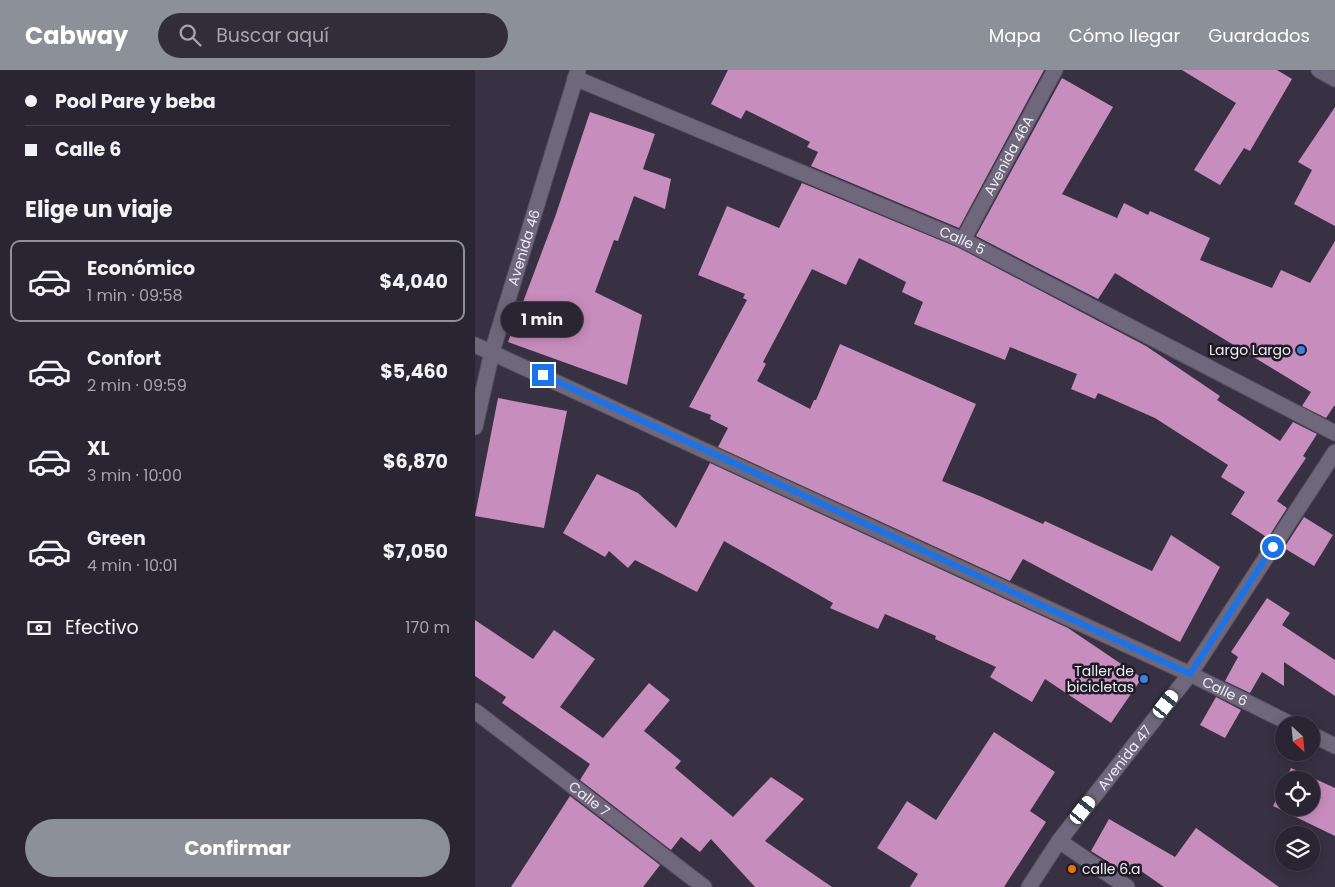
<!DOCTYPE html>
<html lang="es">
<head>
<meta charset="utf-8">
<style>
  body { margin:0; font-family:Poppins,sans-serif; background:#312d3a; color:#f1f3f6; height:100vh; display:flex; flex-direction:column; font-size:19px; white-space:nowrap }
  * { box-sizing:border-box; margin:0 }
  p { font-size:16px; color:#a5a5ac }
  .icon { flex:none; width:28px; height:28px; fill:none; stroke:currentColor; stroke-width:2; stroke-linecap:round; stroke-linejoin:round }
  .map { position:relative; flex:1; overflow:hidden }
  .panel { display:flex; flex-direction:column; background:#292532; width:475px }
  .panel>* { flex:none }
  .banner { display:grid; align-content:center; height:110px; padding:0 25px; background:#292532 }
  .needle { width:32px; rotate:154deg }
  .fabs { position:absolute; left:800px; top:646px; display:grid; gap:10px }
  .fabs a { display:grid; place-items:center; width:45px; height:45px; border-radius:50%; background:#292532; box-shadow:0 2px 12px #0003,0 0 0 1px #45424d; font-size:25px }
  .end { position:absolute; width:22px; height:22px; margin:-11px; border:6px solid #1a73e8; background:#fff; box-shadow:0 0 0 2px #fff }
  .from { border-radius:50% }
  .bubble { position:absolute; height:35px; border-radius:18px; background:#292532; box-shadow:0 2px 12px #0003,0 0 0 1px #45424d; font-size:16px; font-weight:700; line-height:35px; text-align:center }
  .car { position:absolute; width:15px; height:30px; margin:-15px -8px; border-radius:6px; box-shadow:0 0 4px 1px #0007; background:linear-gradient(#fff 24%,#345 0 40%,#fff 0 76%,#345 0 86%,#fff 0) }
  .banner b { display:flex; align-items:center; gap:18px; height:48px; font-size:19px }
  .banner b+b { border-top:1px solid #45424d }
  .banner i { width:12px; height:12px; background:#f1f3f6 }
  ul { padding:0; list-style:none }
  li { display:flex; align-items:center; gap:15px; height:82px; margin:0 10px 8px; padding:0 15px; border:2px solid transparent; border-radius:10px }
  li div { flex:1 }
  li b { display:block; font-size:19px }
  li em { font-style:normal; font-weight:700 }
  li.on { border-color:#8c9099 }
  li>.icon { width:45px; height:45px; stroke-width:1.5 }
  h2 { padding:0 25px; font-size:22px; line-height:60px }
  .pay { display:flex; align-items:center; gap:12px; height:55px; padding:0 25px; font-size:19px }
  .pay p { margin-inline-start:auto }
  .action { display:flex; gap:10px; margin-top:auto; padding:10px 25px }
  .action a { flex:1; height:58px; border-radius:30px; background:#8c9099; color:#fff; font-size:20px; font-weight:700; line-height:58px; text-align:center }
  header { display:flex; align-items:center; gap:30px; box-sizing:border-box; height:70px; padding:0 25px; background:#8c9099; color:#fff }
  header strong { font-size:24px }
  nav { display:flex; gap:28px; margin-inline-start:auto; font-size:18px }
  .search { width:350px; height:45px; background:#312d3a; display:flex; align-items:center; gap:12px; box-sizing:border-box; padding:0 18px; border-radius:28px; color:#a5a5ac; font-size:19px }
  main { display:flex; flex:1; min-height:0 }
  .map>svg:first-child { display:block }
  .building { fill:#c78dbc }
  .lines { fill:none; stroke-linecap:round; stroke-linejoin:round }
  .minor-casing { stroke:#544f5f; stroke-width:17 }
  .minor { stroke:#6f687d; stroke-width:15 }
  .route { stroke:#1a73e8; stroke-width:6 }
  .shop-dot { fill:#3f7fe0; stroke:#1d1a23; stroke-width:2 }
  .food-dot { fill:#e8710a; stroke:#1d1a23; stroke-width:2 }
  .labels { text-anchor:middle; stroke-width:5; stroke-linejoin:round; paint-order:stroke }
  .street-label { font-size:14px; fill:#efecf8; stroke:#1d1a23 }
  .poi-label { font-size:14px; fill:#efecf8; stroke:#1d1a23; text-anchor:end }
</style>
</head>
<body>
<header>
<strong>Cabway</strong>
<div class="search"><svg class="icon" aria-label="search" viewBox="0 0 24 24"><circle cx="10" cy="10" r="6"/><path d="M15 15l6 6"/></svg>Buscar aquí</div>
<nav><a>Mapa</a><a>Cómo llegar</a><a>Guardados</a></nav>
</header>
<main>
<section class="panel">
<div class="banner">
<b><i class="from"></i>Pool Pare y beba</b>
<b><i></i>Calle 6</b>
</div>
<h2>Elige un viaje</h2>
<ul>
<li class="on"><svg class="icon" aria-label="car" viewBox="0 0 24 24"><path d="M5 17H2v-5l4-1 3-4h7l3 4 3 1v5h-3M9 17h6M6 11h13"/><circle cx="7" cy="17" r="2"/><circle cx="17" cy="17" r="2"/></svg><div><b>Económico</b><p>1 min · 09:58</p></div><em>$4,040</em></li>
<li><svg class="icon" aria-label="car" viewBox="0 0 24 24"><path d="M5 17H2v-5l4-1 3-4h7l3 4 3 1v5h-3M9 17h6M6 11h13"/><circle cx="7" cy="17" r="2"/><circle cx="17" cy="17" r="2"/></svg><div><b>Confort</b><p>2 min · 09:59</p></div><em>$5,460</em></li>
<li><svg class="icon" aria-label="car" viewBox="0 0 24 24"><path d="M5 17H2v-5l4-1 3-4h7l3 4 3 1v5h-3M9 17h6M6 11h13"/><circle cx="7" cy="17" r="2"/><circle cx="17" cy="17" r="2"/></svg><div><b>XL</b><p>3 min · 10:00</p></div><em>$6,870</em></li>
<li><svg class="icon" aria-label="car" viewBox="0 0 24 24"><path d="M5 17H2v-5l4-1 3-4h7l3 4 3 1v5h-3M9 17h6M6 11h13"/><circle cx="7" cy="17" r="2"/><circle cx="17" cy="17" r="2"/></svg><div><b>Green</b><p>4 min · 10:01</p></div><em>$7,050</em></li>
</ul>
<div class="pay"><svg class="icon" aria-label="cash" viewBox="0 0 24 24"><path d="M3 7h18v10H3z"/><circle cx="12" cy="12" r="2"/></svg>Efectivo<p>170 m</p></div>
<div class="action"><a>Confirmar</a></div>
</section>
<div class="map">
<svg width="860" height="817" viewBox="0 0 860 817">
  <rect width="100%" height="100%" fill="#373143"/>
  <g class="building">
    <polygon points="253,0 569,0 484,158 336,96 343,82 332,77 335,72 271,40 266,49 236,34"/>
    <polygon points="707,0 802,0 817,9 775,81 769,78 745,115 719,100 761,33"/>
    <polygon points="587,8 638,37 587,124 642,148 649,133 673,145 675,141 735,168 725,190 797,218 806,200 835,213 860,171 860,336 859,336 851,348 827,336 836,322 640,203 623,229 501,166"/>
    <polygon points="860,37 860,156 819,134 837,100 823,92"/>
    <polygon points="115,42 180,64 168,99 196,109 190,139 159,126 143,171 139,170 120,222 167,245 152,315 33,272 80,147"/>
    <polygon points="327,113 484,178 671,276 745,326 742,330 805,371 818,352 842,364 828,386 831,388 802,431 812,438 793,468 756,444 770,422 746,407 753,395 680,348 623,323 620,329 596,319 602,304 535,277 530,290 439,254 448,232 427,222 431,212 384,188 371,215 337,199 288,292 291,294 282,311 335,339 339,330 341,330 365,274 501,334 467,411 507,427 568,454 570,451 677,501 696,465 745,497 705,572 548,489 535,511 243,377 253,358 235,349 236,345 214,337 272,230 268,228 270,224 223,205 252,136 304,158"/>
    <polygon points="23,328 92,341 69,458 0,446"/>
    <polygon points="235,393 593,558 667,608 636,653 570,609 557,632 515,607 521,597 460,569 461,566 410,544 403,559 355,538 358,533 249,471 222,522 160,490 153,498 134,481 130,487 88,463 122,404 163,423 201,458"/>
    <polygon points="829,447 858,465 839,496 809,478"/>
    <polygon points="792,528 815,543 807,555 860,590 860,626 809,592 809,616 787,602 775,623 750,611 763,587 756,582"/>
    <polygon points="0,550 58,589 79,560 120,589 85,637 128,668 174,613 195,630 169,661 206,691 200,698 258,747 296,707 329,729 290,771 357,817 280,817 236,769 225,782 206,767 196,780 105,710 115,694 27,633 31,627 0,606"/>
    <polygon points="741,627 766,640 750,668 725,655"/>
    <polygon points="519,662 580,702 555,741 571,752 529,817 435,817 443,804 402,778 432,731 461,750"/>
    <polygon points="816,698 860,718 860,766 798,736 809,714 809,738 836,738 836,710 810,710"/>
    <polygon points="95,726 185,795 168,817 36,817"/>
    <polygon points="634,749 700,787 721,758 804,817 689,817 656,794 651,803 616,781"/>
  </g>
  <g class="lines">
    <g class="minor-casing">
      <g id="minor">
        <polyline points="844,0 860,9"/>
        <path id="s1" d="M100,8l388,162 372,193"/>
        <path id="s2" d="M488,170l92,-170"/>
        <path id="s3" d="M0,275l715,329 103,51"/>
        <path id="s4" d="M0,357l17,-75 86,-282"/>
        <path id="s5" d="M0,641l229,176"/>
        <polyline points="836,664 860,676"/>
        <polyline points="584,771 652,817"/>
        <path id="s6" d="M554,817l30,-46 131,-167 145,-222"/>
      </g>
    </g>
    <use href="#minor" class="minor"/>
  </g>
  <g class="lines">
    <polyline class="route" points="68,305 715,604 798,477"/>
  </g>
  <g class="shop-dot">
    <circle cx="826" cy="280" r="5"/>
    <circle cx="669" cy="609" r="5"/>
  </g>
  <circle class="food-dot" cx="597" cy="799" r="5"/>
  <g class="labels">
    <g class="street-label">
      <text dy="5" stroke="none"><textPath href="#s2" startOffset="96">Avenida 46A</textPath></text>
      <text dy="5" stroke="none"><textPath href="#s1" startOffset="420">Calle 5</textPath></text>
      <text dy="5" stroke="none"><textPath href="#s4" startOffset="186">Avenida 46</textPath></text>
      <text dy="5" stroke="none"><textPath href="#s3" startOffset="826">Calle 6</textPath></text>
      <text dy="5" stroke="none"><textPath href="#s6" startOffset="161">Avenida 47</textPath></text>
      <text dy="5" stroke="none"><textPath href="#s5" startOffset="144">Calle 7</textPath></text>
    </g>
    <g class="poi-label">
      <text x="816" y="285">Largo Largo</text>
      <text x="659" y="606">Taller de<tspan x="659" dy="16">bicicletas</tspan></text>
      <text x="607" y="804" text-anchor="start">calle 6.a</text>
    </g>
  </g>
</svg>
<div class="fabs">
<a><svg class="needle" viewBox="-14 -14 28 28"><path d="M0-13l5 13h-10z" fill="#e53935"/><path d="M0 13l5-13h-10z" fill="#a5a5ac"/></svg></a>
<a><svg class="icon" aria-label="locate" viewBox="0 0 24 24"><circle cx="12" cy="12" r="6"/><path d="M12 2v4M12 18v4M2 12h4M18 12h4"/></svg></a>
<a><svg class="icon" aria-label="layers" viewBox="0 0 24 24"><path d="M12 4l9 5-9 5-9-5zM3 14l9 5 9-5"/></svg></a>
</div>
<i class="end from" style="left:798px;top:477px"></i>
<i class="end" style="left:68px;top:305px"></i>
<div class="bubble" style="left:26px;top:232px;width:82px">1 min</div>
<i class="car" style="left:691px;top:634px;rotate:38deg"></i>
<i class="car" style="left:608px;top:740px;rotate:38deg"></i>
</div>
</main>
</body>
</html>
